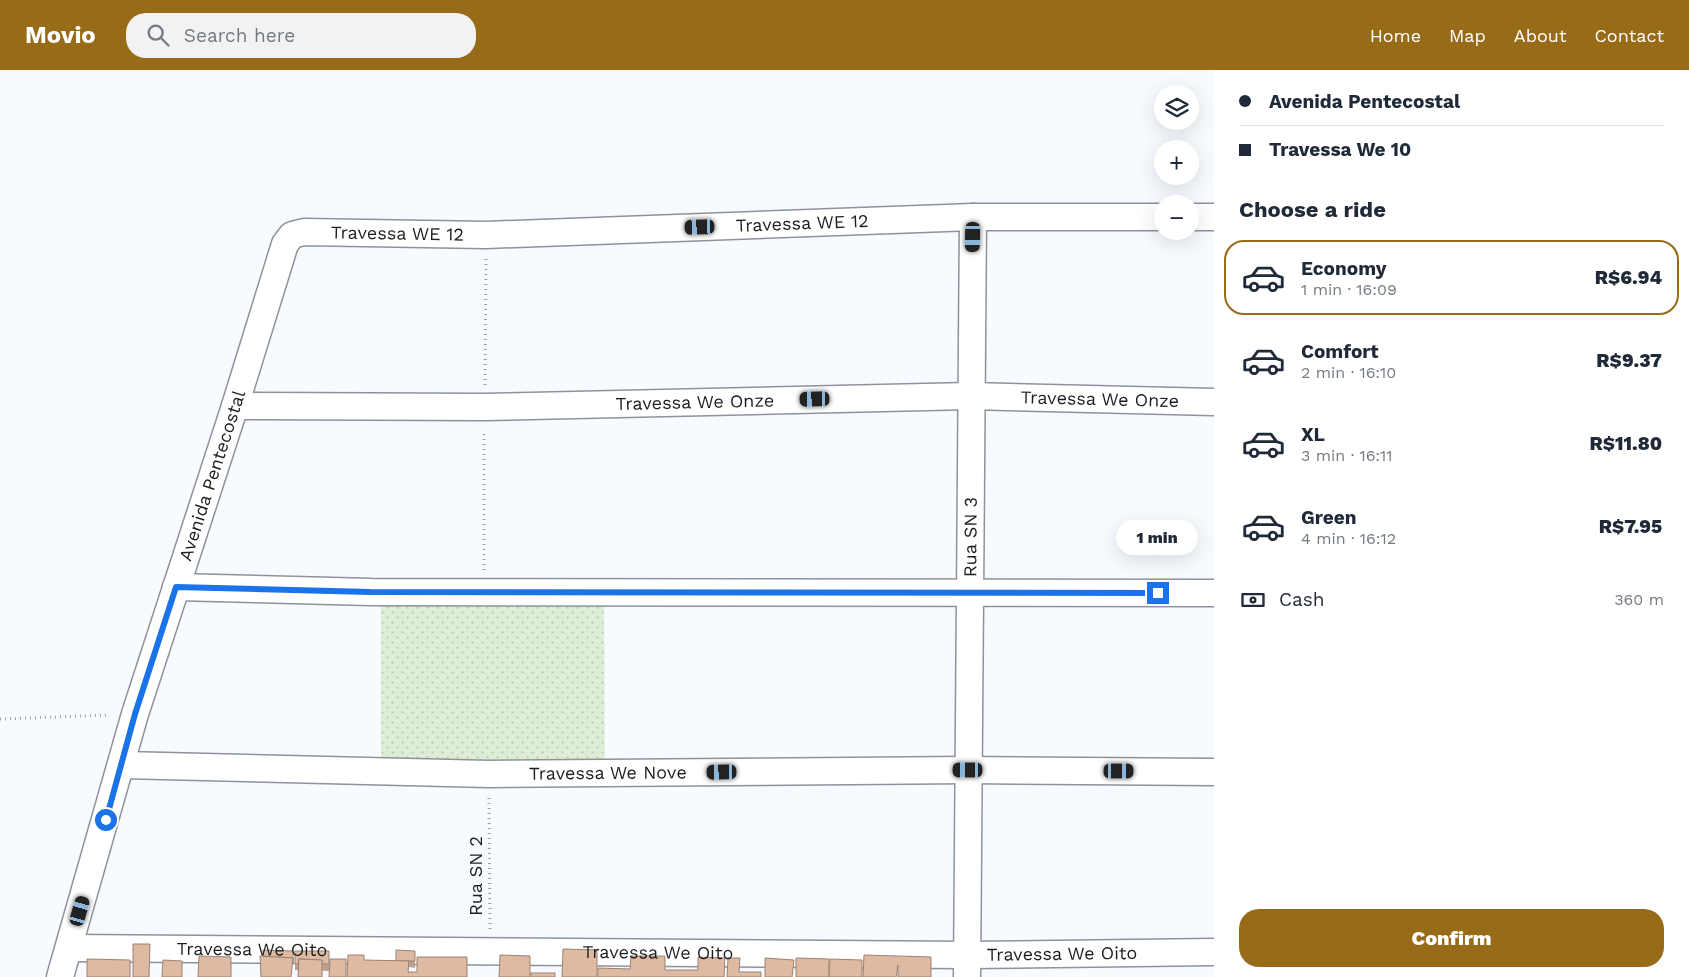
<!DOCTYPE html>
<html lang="en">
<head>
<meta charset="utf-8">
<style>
  body { margin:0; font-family:"Work Sans",sans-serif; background:#f2f2f3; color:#1f2937; height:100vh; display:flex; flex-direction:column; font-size:19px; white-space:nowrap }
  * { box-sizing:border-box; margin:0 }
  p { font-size:16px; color:#747a83 }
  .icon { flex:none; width:28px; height:28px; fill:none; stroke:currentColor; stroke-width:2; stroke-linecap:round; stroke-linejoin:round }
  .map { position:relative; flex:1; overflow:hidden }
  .drawer { display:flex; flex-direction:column; background:#fff; width:475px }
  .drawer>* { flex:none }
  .hud { display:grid; align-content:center; height:110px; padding:0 25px; background:#fff }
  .buttons { position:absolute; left:1154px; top:15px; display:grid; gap:10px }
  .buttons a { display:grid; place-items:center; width:45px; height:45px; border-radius:50%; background:#fff; box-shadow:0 5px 20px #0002; font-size:25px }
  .end { position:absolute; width:22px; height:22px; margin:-11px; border:6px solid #1a73e8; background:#fff; box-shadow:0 0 0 2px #fff }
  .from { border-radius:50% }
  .bubble { position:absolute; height:35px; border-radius:18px; background:#fff; box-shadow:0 5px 20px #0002; font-size:16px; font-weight:800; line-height:35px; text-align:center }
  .car { position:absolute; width:15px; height:30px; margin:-15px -8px; border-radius:6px; box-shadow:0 0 4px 1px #0007; background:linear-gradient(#222 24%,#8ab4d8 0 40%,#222 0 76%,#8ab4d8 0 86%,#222 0) }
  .hud b { display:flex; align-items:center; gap:18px; height:48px; font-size:19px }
  .hud b+b { border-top:1px solid #e0e1e3 }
  .hud i { width:12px; height:12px; background:#1f2937 }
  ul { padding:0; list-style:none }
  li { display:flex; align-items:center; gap:15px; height:75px; margin:0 10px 8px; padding:0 15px; border:2px solid transparent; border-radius:20px }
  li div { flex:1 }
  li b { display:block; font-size:19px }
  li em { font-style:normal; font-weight:800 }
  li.selected { border-color:#976b18 }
  li>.icon { width:45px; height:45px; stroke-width:1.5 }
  h2 { padding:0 25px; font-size:22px; line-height:60px }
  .pay { display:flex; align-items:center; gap:12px; height:55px; padding:0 25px; font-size:19px }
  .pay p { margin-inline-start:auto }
  .cta { display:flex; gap:10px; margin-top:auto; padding:10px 25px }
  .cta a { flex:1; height:58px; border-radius:20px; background:#976b18; color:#fff; font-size:20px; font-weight:800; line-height:58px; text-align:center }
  header { display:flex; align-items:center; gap:30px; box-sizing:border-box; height:70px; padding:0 25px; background:#976b18; color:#fff }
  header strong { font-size:24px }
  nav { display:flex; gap:28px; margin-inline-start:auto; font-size:18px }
  .search { width:350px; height:45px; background:#f2f2f3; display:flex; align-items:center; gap:12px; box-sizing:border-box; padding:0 18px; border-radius:20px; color:#747a83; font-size:19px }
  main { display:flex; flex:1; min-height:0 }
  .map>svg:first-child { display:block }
  .park { fill:url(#park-dots) }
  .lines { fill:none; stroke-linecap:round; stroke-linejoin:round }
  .street-casing { stroke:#8c939c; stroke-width:29 }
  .path { stroke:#9fa2a5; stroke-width:3; stroke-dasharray:1 4; stroke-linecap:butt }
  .street { stroke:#fff; stroke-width:26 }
  .wall { fill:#c0a08c }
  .building { fill:#dfbaa3; stroke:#9c8272 }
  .route { stroke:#1a73e8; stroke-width:6 }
  .labels { text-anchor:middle; stroke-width:4; stroke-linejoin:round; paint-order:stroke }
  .street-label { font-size:18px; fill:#1b1e21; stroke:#f7fafe }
</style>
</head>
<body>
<header>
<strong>Movio</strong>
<div class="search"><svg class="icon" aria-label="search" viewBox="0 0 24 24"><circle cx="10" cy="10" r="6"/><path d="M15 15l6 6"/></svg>Search here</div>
<nav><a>Home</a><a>Map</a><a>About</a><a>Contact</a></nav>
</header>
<main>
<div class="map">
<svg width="1214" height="907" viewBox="0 0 1214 907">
  <defs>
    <pattern id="park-dots" width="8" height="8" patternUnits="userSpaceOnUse" patternTransform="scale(1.25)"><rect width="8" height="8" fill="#deedd6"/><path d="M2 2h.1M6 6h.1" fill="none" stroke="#becbb7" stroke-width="1.8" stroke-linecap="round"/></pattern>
  </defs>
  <rect width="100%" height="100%" fill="#f7fafe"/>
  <polygon class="park" points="381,528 604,528 605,699 381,698"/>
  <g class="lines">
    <g class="street-casing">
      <g id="street">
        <polyline points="1190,147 1214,147"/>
        <path id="s1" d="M235,336l249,1 486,-11 244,6"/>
        <polyline points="176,517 371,522 1214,523"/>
        <path id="s2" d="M122,695l367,9 479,-4 246,2"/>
        <path id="s3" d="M70,878l897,7 247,-3"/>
        <path id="s4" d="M60,907l75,-263 100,-308 50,-162 7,-9 12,-3 182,3 487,-18h189"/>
        <path id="s5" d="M967,907l6,-760"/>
      </g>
    </g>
    <g class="path">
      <polyline points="485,315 486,189"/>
      <polyline points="484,500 484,361"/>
      <polyline points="0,649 109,645"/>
      <polyline points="489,728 490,859"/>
    </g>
    <use href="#street" class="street"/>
  </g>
  <g class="wall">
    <polygon points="295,881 329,881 329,901 295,900"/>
    <polygon points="415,881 415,898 409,897 408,902 467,907 347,907 364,890 396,891"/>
  </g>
  <g class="building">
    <polygon points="133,874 150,874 149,907 133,907"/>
    <polygon points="563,879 597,880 597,907 562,907"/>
    <polygon points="263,880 293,881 293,893 293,888 263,886"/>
    <polygon points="396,880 415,881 415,891 396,891"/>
    <polygon points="295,881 329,881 329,894 322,894 322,890 299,889 299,894 295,894"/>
    <polygon points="348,885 364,885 364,890 409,891 408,902 417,902 417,887 467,887 467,907 347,907"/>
    <polygon points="500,885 530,886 530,907 499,907"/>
    <polygon points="864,885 931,887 931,907 898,907 898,895 896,907 863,907"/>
    <polygon points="199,886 231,887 231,907 198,907"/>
    <polygon points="260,886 293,888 291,907 261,907"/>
    <polygon points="631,886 665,886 665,900 698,900 698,887 725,888 724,907 598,907 598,898 630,899"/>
    <polygon points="728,888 740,888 739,902 761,902 761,907 727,907"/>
    <polygon points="765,888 794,890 792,907 765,907"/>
    <polygon points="796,888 829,889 829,907 796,907"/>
    <polygon points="87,889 130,890 130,907 87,907"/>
    <polygon points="299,889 322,890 322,907 298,907"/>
    <polygon points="330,889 346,889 346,907 329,907"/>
    <polygon points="830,889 862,890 862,907 829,907"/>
    <polygon points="163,890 182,891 182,907 162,907"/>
    <rect x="531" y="903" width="24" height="4"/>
  </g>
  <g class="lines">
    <polyline class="route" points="106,750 135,644 176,517 370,522 1158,523"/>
  </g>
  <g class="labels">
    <g class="street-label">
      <text dy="6" stroke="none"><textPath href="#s4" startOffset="1289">Travessa WE 12</textPath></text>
      <text dy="6" stroke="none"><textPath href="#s4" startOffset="884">Travessa WE 12</textPath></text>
      <text dy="6" stroke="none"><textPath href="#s1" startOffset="865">Travessa We Onze</textPath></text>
      <text dy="6" stroke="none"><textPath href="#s1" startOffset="460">Travessa We Onze</textPath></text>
      <text dy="6" stroke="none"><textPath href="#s4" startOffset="524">Avenida Pentecostal</textPath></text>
      <text dy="6" stroke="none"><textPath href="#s5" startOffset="440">Rua SN 3</textPath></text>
      <text dy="6" stroke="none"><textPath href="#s2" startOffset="486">Travessa We Nove</textPath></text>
      <text transform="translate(476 806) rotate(-90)" y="6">Rua SN 2</text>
      <text dy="6" stroke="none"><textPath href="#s3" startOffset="182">Travessa We Oito</textPath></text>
      <text dy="6" stroke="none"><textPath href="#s3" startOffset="588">Travessa We Oito</textPath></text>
      <text dy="6" stroke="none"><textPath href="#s3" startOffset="992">Travessa We Oito</textPath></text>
    </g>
  </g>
</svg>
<div class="buttons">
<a><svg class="icon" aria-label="layers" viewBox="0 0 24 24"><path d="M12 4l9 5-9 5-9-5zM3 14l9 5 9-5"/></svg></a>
<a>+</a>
<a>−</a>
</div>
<i class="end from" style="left:106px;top:750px"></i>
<i class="end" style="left:1158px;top:523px"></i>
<div class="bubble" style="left:1116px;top:450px;width:82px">1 min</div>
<i class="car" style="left:700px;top:157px;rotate:268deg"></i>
<i class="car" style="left:973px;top:167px;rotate:181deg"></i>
<i class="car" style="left:815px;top:329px;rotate:269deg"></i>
<i class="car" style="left:968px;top:700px;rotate:270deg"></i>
<i class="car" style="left:1119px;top:701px;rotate:90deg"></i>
<i class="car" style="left:722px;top:702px;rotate:269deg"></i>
<i class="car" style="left:80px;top:841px;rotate:16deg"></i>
</div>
<section class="drawer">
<div class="hud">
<b><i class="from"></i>Avenida Pentecostal</b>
<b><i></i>Travessa We 10</b>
</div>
<h2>Choose a ride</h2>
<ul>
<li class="selected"><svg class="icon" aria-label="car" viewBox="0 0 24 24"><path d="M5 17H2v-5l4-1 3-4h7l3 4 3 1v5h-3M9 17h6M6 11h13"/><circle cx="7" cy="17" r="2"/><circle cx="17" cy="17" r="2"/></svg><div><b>Economy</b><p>1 min · 16:09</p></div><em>R$6.94</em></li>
<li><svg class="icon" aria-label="car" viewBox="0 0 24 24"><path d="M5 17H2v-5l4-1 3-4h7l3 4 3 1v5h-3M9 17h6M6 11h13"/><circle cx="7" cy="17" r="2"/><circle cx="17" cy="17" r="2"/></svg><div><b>Comfort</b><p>2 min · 16:10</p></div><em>R$9.37</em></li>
<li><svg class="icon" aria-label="car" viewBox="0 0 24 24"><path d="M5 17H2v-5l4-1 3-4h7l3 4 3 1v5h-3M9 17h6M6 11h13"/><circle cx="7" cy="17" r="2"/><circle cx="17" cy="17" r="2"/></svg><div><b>XL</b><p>3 min · 16:11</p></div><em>R$11.80</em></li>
<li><svg class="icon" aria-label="car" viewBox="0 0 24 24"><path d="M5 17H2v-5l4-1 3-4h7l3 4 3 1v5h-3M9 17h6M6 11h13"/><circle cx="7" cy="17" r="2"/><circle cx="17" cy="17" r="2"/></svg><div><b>Green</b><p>4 min · 16:12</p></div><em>R$7.95</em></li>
</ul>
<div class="pay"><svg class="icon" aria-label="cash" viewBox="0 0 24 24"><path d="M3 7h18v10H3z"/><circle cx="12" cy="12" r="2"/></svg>Cash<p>360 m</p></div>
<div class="cta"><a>Confirm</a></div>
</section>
</main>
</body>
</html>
